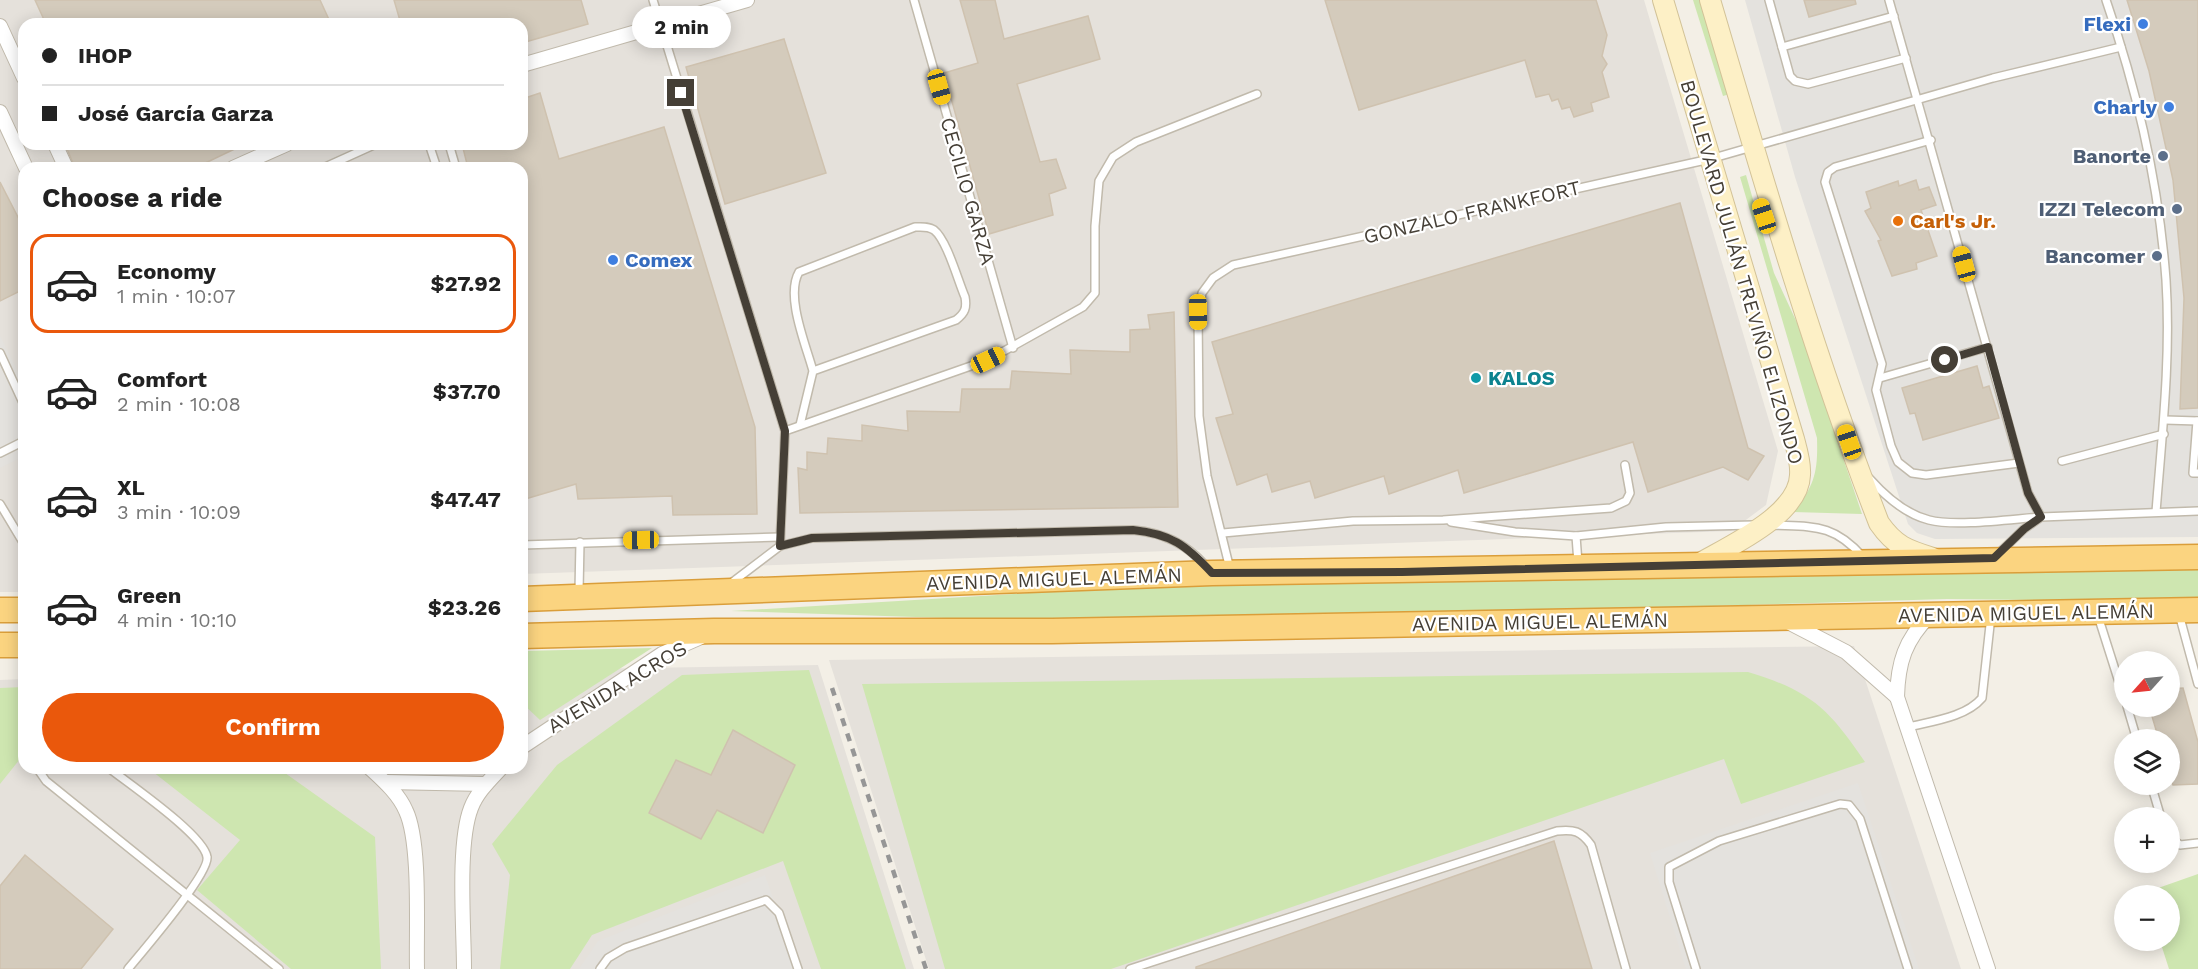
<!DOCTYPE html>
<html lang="en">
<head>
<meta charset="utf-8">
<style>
  body { margin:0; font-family:"Work Sans",sans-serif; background:#f2f2f2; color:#222; height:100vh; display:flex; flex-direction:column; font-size:22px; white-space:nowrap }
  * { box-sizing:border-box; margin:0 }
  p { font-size:20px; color:#767676 }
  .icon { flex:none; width:33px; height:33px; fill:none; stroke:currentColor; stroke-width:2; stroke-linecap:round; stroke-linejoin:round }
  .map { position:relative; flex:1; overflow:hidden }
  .panel { position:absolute; left:18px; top:162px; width:510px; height:612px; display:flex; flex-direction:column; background:#fff; border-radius:18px; box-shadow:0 3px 15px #0003 }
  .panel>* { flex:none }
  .top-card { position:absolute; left:18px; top:18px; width:510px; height:132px; border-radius:18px; box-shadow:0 3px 15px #0003; display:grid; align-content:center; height:132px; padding:0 24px; background:#fff }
  .needle { width:39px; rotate:243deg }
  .controls { position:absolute; left:2114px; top:651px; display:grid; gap:12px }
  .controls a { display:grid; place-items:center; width:66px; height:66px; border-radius:50%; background:#fff; box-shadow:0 3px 15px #0003; font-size:30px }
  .end { position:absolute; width:27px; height:27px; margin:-14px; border:8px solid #453f36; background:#fff; box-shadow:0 0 0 3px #fff }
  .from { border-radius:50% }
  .bubble { position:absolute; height:42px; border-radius:21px; background:#fff; box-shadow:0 3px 15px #0003; font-size:20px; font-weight:700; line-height:42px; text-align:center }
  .car { position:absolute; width:18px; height:36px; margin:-18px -9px; border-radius:8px; box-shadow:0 0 4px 2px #0007; background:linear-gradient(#f5c518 24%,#345 0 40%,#f5c518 0 76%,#345 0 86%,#f5c518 0) }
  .top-card b { display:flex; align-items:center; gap:21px; height:57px; font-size:22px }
  .top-card b+b { border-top:2px solid #e0e0e0 }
  .top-card i { width:15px; height:15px; background:#222 }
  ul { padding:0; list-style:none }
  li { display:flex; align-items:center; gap:18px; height:99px; margin:0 12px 9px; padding:0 12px; border:3px solid transparent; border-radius:18px }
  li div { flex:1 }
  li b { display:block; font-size:22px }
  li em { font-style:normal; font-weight:700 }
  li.current { border-color:#ea580c }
  li>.icon { width:54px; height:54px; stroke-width:1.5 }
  h2 { padding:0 24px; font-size:27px; line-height:72px }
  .primary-button { display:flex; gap:12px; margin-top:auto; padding:12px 24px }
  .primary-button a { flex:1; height:69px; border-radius:36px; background:#ea580c; color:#fff; font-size:24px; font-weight:700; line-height:69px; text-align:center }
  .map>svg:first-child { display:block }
  .industrial { fill:#e5e1db; fill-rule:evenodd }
  .green { fill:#cee6b0 }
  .parking { fill:#e4e2de }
  .building { fill:#d4cbbc; stroke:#cfc2af; stroke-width:1.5 }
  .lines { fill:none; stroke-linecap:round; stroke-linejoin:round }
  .service-casing { stroke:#c1baac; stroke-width:10 }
  .minor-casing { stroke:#c1baac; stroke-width:16 }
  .secondary-casing { stroke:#d2c297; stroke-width:22 }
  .trunk-casing { stroke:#da9e3a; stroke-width:27 }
  .service { stroke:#fff; stroke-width:7 }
  .minor { stroke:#fff; stroke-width:14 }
  .secondary { stroke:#fdf0c6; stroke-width:20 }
  .trunk { stroke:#fbd480; stroke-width:24 }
  .rail { stroke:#969696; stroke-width:4.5; stroke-dasharray:8 8; stroke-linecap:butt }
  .route { stroke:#453f36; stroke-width:8 }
  .shop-dot { fill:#3f7fe0; stroke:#fff; stroke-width:2 }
  .service-dot { fill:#5c6f8a; stroke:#fff; stroke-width:2 }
  .food-dot { fill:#e8710a; stroke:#fff; stroke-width:2 }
  .culture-dot { fill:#0f9aa8; stroke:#fff; stroke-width:2 }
  .labels { text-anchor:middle; stroke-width:4.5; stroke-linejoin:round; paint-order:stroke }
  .shop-label { font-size:20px; font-weight:bold; fill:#366cbe; stroke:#fff; text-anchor:end }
  .service-label { font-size:20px; font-weight:bold; fill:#4e5e75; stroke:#fff; text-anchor:end }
  .street-label { font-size:20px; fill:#453f36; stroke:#fff }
  .food-label { font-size:20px; font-weight:bold; fill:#c56008; stroke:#fff; text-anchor:start }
  .culture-label { font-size:20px; font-weight:bold; fill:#0d838f; stroke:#fff; text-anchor:start }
</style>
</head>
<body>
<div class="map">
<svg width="2198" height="969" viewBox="0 0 2198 969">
  <rect width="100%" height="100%" fill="#f3efe6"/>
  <g class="industrial">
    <path d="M0,0h1644l134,451 -12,54 -35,26 -1209,43v-406h-498v424h-24zM24,24h498v120h-498z"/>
    <polygon points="1854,646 1961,969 929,969 829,660"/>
    <polygon points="818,665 914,969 0,969 0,680 24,679 24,768 522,768 522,670"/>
  </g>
  <g class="green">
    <polygon points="1693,0 1703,0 1730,94 1723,96"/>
    <path d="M1746,175l28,98 24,52 64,189 -69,-2c22,-26 25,-41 24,-74l-77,-261z"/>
    <polygon points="2198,566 2198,598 2124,601 1947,599 1616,609 1008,620 731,611 1163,585"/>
    <polygon points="652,648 540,720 522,703 522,651"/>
    <polygon points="809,670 906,969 821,969 783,861 592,935 570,969 500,969 510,875 492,844 557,765 682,675"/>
    <path d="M1748,672c63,19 81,37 117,90l-124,42 -17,-45 -613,210h-166l-83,-285z"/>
    <polygon points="24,687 24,754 0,784 0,688"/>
    <polygon points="148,768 278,768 375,837 381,969 291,969 197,890 240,840"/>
    <polygon points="2198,874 2198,969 2169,969 2160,941 2169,940 2169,896 2144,893"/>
  </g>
  <g class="parking">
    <polygon points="1745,0 2127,0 2149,71 2173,180 2184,298 2180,408 2198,408 2198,537 1935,539 1917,533 1908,524 1795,177"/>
    <polygon points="0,336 24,384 24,456 0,468"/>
    <polygon points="1858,783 1919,969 1686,969 1650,853"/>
    <polygon points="765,875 797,969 579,969 598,941"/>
  </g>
  <g class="building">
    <polygon points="35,0 320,0 331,24 46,24"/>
    <polygon points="394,0 581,0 588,24 522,43 522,24 401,24"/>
    <polygon points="960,0 995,0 1004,39 1088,16 1100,59 1017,84 1040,162 1056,159 1066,188 1049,194 1053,215 989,234 944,73 978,63"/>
    <polygon points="1325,0 1596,0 1607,35 1602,56 1607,64 1602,72 1609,97 1591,103 1593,111 1574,117 1570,107 1562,109 1558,99 1552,101 1549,94 1536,97 1525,60 1359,110"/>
    <polygon points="1804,0 1855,0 1856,4 1809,17"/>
    <polygon points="2127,0 2198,0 2198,408 2180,409 2184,298 2173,180 2149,71"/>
    <polygon points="784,39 826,173 725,204 686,67"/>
    <polygon points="540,93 559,159 664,127 755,427 757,514 673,515 672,496 578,499 576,484 522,500 522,168 468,168 462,144 522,144 522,99"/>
    <polygon points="65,144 245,144 195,168 75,168"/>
    <polygon points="1916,180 1919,190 1929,187 1936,205 1921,210 1937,256 1916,263 1917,269 1892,276 1878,241 1881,240 1865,211 1871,208 1866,192 1898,181 1899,186"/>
    <polygon points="0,182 24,229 24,289 0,301"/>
    <polygon points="1680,203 1748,448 1764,456 1748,480 1723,467 1648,492 1633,442 1464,493 1458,470 1389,494 1384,476 1315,498 1310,481 1272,492 1267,474 1237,485 1216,418 1233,414 1212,342"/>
    <polygon points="1174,312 1178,507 800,513 798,468 807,470 807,452 827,454 828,438 862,441 862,425 908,431 907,411 960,412 962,389 1010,389 1012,371 1071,374 1070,350 1130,352 1130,330 1150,329 1148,315"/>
    <polygon points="1977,366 1983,388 1989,386 1999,418 1923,440 1915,413 1910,414 1902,388"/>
    <polygon points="2183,688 2198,742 2198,784 2173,785 2169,772 2169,740 2159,740 2149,706 2169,706 2169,689"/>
    <polygon points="733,730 795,765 763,833 717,810 701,839 649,813 676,760 711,775"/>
    <polygon points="1554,841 1592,969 1196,969 1196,967"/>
    <polygon points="25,855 113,929 81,969 0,969 0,886"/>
  </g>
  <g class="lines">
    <g class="service-casing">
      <g id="service">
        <polyline points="653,0 785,431 780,546"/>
        <polyline points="914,0 1013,348"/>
        <polyline points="1769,0 1790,76 1795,81 1808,84 1906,58"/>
        <path d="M2106,0c31,90 53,185 60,280 5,77 -4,155 -10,232"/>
        <polyline points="1782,47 1894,16"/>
        <polyline points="1931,140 1835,167 1828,172 1825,182 1882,364 1876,390 1891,446 1898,462 1912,473 1926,475 2019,463"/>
        <polyline points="429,144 437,168"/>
        <polyline points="449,144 456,168"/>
        <polyline points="323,168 376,144"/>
        <polyline points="0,353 24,405"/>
        <polyline points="1880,378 1988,347"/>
        <polyline points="2165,420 2198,421"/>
        <polyline points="2197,421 2193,473 2198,473"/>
        <path d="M800,425l13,-54 143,-51c9,-7 11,-12 9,-23 -7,-16 -18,-57 -31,-67 -6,-4 -12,-3 -19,-3l-116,45c-14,24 7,73 14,99"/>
        <polyline points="785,431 988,360 1083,307 1095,293 1095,226 1099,181 1113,157 1136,142 1257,94"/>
        <polyline points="0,453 24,441"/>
        <polyline points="2062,461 2164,434"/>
        <path d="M1869,478c16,18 36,36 60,42 27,7 83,-1 112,-3l-13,-24 -139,-493"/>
        <polyline points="0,504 24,544"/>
        <polyline points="1451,522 1515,532 1576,536 1666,527 1754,525"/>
        <path d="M1771,525c42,2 62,-2 92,32"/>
        <polyline points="1223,533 1353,521 1443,520 1611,508 1626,501 1630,493 1625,465"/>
        <polyline points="1576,536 1578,563"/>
        <polyline points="522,545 780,537"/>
        <polyline points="1998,554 2024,529 2041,517 2198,511"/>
        <polyline points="1230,569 1207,476 1199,416 1198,312 1202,293 1213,278 1233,265 1710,159 1993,78 2121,47"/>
        <path d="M730,584l50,-38 32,-8 321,-8c31,3 52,13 73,36"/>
        <polyline points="579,591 580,542"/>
        <polyline points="2179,614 2198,684"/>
        <polyline points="2098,616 2124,698"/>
        <polyline points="2127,706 2137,740"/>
        <path d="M1909,727c24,-6 57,-10 73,-29l9,-82"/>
        <polyline points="37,768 46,781 279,969"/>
        <path d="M109,768c20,16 95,67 98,89 3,16 -65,95 -79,112"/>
        <polyline points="2151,784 2161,818"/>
        <polyline points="2169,836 2180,845 2198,843"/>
        <polyline points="600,969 608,958 625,948 766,900 779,913 798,969"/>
        <path d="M1130,969l427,-138c17,-2 24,0 34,14l35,124"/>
        <polyline points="1696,969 1669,882 1669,867 1719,841 1840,804 1849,805 1860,819 1908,969"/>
      </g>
    </g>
    <g class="minor-casing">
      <g id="minor">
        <polyline points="0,26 24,78"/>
        <polyline points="522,65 747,0"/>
        <polyline points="0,112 26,168"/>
        <polyline points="55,144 66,168"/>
        <polyline points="233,168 287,144"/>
        <path d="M1930,615c-25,25 -32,47 -33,82l91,272"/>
        <polyline points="1788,622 1846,652 1897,697"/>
        <polyline points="522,747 662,654 701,637"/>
        <path d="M370,768c13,12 29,26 36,43 15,32 10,119 11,158"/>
        <polyline points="386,782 485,784"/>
        <path d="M464,969c0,-41 -7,-125 7,-161 6,-16 19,-28 30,-40"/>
      </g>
    </g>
    <g class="secondary-casing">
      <g id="secondary">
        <path d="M1663,0l131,439c3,11 7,24 6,36 -1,41 -73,72 -105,91"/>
        <path d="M1710,0c52,176 103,353 169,523 16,23 28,27 54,35"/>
      </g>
    </g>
    <g class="trunk-casing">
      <g id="trunk">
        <polyline points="522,599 1212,573 2198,557"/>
        <polyline points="0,610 24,610"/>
        <polyline points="522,636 714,631 1052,631 2198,610"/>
        <polyline points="0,645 24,645"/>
      </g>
    </g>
    <use href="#service" class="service"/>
    <use href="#minor" class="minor"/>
    <use href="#secondary" class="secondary"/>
    <use href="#trunk" class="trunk"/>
    <polyline class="rail" points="832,688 926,969"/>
  </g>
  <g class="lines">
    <path class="route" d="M681,93l104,338 -5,115 32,-8 321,-8c38,4 53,15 79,43l190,-1 592,-14 30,-29 17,-12 -13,-24 -40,-146 -43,13"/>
  </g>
  <g class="shop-dot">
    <circle cx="2143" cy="24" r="6"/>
    <circle cx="2169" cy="107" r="6"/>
    <circle cx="613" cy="260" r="6"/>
  </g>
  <g class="service-dot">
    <circle cx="2163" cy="156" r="6"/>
    <circle cx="2177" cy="209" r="6"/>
    <circle cx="2157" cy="256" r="6"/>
  </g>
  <circle class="food-dot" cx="1898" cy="221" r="6"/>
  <circle class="culture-dot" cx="1476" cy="378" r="6"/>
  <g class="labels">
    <g class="shop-label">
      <text x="2131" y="31">Flexi</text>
      <text x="2157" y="114">Charly</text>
      <text x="625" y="267" text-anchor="start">Comex</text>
    </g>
    <g class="service-label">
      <text x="2151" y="163">Banorte</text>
      <text x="2165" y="216">IZZI Telecom</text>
      <text x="2145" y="263">Bancomer</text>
    </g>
    <g class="street-label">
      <text transform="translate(968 191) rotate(74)" y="7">CECILIO GARZA</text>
      <text transform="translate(1472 212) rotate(-13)" y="7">GONZALO FRANKFORT</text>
      <text transform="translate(1742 272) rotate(74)" y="7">BOULEVARD JULIÁN TREVIÑO ELIZONDO</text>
      <text transform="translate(1054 579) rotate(-2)" y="7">AVENIDA MIGUEL ALEMÁN</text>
      <text transform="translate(2026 613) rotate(-1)" y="7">AVENIDA MIGUEL ALEMÁN</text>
      <text transform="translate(1540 622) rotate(-1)" y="7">AVENIDA MIGUEL ALEMÁN</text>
      <text transform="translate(617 687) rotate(-31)" y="7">AVENIDA ACROS</text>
    </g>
    <g class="food-label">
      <text x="1910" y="228">Carl's Jr.</text>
    </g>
    <g class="culture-label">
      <text x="1488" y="385">KALOS</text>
    </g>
  </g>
</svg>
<div class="controls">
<a><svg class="needle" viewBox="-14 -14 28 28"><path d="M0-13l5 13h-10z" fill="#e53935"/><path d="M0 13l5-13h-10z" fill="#767676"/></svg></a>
<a><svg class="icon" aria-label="layers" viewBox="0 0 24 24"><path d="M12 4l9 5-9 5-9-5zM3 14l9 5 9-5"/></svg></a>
<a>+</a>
<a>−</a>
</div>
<i class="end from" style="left:1945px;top:360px"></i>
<i class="end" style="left:681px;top:93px"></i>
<div class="bubble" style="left:632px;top:6px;width:99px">2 min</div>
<i class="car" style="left:939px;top:87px;rotate:164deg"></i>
<i class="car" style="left:1764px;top:216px;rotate:342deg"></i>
<i class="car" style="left:1964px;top:264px;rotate:345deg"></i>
<i class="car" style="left:1198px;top:312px;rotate:179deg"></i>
<i class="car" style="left:988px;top:360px;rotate:65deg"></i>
<i class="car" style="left:1849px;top:442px;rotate:341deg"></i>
<i class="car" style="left:641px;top:540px;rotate:269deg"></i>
<div class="top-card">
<b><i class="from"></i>IHOP</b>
<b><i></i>José García Garza</b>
</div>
<section class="panel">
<h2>Choose a ride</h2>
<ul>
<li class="current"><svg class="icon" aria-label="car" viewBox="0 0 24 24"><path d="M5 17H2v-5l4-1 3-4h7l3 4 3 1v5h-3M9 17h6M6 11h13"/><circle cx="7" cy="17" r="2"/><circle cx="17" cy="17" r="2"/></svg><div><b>Economy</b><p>1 min · 10:07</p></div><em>$27.92</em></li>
<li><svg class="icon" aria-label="car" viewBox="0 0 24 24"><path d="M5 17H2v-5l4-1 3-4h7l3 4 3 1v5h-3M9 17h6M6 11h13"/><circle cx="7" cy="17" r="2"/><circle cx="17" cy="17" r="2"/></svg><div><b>Comfort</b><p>2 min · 10:08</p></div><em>$37.70</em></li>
<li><svg class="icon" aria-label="car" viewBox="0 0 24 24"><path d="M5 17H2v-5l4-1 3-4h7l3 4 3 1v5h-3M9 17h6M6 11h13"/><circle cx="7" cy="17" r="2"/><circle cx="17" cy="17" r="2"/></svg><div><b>XL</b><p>3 min · 10:09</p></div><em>$47.47</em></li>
<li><svg class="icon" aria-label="car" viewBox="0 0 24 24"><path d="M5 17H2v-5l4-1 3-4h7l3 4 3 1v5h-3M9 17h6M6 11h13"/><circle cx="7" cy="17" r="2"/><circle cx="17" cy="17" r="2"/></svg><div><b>Green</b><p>4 min · 10:10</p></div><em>$23.26</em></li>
</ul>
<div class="primary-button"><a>Confirm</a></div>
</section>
</div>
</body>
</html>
